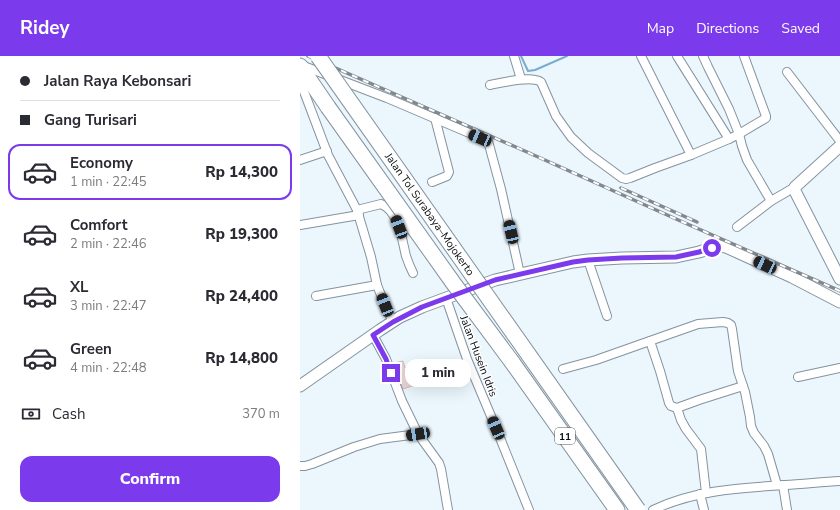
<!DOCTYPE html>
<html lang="en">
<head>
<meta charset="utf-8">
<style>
  body { margin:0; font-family:"Nunito Sans",sans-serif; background:#f7f7f7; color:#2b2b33; height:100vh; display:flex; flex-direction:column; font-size:15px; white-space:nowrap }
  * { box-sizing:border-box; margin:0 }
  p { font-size:13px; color:#7c7c81 }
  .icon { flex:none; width:22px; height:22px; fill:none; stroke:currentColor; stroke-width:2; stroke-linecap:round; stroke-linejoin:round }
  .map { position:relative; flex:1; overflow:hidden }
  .sheet { display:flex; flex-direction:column; background:#fff; width:300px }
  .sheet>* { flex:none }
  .guide { display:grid; align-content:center; height:88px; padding:0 20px; background:#fff }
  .end { position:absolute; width:18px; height:18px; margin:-9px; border:5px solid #7c3aed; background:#fff; box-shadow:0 0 0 2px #fff }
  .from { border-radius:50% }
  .bubble { position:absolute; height:28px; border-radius:12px; background:#fff; box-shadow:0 4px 16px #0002; font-size:13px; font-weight:800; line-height:28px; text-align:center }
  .car { position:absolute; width:12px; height:24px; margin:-12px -6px; border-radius:5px; box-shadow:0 0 3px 1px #0007; background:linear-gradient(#222 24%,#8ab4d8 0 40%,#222 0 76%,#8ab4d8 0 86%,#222 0) }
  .guide b { display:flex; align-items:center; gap:14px; height:38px; font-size:15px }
  .guide b+b { border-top:1px solid #e1e1e2 }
  .guide i { width:10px; height:10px; background:#2b2b33 }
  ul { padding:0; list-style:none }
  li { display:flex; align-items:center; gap:12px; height:56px; margin:0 8px 6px; padding:0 12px; border:2px solid transparent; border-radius:12px }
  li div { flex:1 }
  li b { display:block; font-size:15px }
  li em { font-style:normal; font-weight:800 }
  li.on { border-color:#7c3aed }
  li>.icon { width:36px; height:36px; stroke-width:1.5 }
  .pay { display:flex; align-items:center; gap:10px; height:44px; padding:0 20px; font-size:15px }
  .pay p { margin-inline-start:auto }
  .cta { display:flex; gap:8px; margin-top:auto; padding:8px 20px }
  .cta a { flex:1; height:46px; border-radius:12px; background:#7c3aed; color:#fff; font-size:16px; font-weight:800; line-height:46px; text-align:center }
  header { display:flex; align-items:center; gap:24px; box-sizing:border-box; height:56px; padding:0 20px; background:#7c3aed; color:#fff }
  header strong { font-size:19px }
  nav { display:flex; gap:22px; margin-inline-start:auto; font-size:14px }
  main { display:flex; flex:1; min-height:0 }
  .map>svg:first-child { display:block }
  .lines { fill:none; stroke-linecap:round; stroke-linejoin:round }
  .stream { stroke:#77acd0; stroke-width:2 }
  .building { fill:#ead4d7; stroke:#cfb9bd }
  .minor-casing { stroke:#84939f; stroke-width:10 }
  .secondary-casing { stroke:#84939f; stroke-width:13 }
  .motorway-casing { stroke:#84939f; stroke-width:17 }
  .minor { stroke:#fff; stroke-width:8 }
  .secondary { stroke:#fff; stroke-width:11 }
  .motorway { stroke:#fff; stroke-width:15 }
  .rail-casing { stroke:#81898f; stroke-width:3.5 }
  .rail { stroke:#fff; stroke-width:2; stroke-dasharray:6; stroke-linecap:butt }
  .motorway-bridge-casing { stroke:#84939f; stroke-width:17; stroke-linecap:butt }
  .motorway-bridge { stroke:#fff; stroke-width:15 }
  .route { stroke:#7c3aed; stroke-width:5 }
  .labels { text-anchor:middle; stroke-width:3; stroke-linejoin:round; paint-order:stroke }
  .shield { fill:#fff; stroke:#515558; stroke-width:1 }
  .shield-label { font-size:10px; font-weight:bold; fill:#070c10 }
  .street-label { font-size:11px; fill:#070c10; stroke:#fff }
</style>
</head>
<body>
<header>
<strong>Ridey</strong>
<nav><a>Map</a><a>Directions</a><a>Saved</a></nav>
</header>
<main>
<section class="sheet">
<div class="guide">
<b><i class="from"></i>Jalan Raya Kebonsari</b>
<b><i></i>Gang Turisari</b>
</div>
<ul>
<li class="on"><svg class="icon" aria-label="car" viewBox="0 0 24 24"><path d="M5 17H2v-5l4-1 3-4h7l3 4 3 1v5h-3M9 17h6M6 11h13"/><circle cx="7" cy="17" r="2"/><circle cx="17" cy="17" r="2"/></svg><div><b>Economy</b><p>1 min · 22:45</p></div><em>Rp 14,300</em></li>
<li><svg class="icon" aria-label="car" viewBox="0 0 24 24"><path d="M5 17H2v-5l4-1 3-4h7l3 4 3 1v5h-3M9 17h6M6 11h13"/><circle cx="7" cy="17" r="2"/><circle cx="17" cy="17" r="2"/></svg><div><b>Comfort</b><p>2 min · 22:46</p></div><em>Rp 19,300</em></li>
<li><svg class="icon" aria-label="car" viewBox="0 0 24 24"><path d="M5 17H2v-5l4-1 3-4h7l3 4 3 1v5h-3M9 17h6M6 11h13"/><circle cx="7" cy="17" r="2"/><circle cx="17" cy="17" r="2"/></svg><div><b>XL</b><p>3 min · 22:47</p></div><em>Rp 24,400</em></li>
<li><svg class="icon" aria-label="car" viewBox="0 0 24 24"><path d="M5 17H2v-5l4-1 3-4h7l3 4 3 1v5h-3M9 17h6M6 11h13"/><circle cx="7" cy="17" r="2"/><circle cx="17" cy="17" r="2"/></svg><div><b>Green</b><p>4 min · 22:48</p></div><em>Rp 14,800</em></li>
</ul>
<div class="pay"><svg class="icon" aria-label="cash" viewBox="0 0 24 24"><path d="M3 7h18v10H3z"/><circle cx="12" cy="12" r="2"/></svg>Cash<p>370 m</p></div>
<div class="cta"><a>Confirm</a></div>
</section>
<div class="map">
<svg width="540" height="454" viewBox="0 0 540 454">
  <rect width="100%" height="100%" fill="#ebf6fd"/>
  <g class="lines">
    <polyline class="stream" points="221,0 228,15 235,14 267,0"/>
  </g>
  <polygon class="building" points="103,305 105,312 109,310 112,320 113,319 114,323 116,322 118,328 103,333 94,307"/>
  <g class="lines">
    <g class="minor-casing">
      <g id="minor">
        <polyline points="214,0 221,23"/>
        <polyline points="341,0 391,99"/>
        <polyline points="377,0 429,83"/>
        <polyline points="403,0 408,11 429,53 439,78 442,90 447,104 471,145"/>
        <polyline points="1,9 87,42 188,85 201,133 220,218"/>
        <polyline points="487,16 540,85"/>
        <polyline points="0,25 28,99 38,118 57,154 71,201 77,229 85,249 93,266"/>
        <path d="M190,29c11,-2 41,-10 51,-3l15,34 15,21 17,16 34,25 4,1 4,-1 25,-10 36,-13 38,-16 10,-5 27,-16v-2l-22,-60"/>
        <polyline points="0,104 27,95"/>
        <polyline points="132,126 147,120 149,116 135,62"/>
        <path d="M57,154l24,-6c18,7 21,36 25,52 2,6 4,11 7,17"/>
        <polyline points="0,169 59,159"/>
        <polyline points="437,171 471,145 495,131"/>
        <polyline points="288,204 307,260"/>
        <polyline points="16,240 77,229"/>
        <polyline points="146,242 167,303 196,372 229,454"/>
        <polyline points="73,279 86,303 102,345 118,378 139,407 141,413 148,454"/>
        <polyline points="350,285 360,315 369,347 371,350 377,352 399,344 443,330"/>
        <polyline points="263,313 296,304 398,268 423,266 428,267 431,269 432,273 438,315 445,336 450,361 451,370 454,377 464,390 468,398 477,429"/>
        <polyline points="498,321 540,312"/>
        <polyline points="377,352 381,364 386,373 401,393 406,437"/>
        <polyline points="0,410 5,410 12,408 54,391 80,383 118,378"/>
        <polyline points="483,429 487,454"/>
        <polyline points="400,438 404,454"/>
        <path d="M353,454c41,-20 87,-22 132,-25 18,-1 37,-3 55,-4"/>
      </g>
    </g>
    <g class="secondary-casing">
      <g id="secondary">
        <polyline points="540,90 495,131 495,135 540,223"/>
        <polyline points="0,330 80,274 100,261 122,251 195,224 273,206 288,204 322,202 376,201 399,196 412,192 419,190 426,191 492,221 540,246"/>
      </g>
    </g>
    <g class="motorway-casing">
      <g id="motorway">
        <polyline points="0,10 28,51"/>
        <polyline points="212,306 317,454"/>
      </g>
    </g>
    <use href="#minor" class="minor"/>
    <use href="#secondary" class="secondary"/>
    <use href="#motorway" class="motorway"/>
    <g class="rail-casing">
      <g id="rail">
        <polyline points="8,0 227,96 385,167 540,235"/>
        <polyline points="321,132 397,166"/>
      </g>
    </g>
    <use href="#rail" class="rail"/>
    <g class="motorway-bridge-casing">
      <g id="motorway-bridge">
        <polyline points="18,0 338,454"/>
        <polyline points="28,51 154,228 212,306"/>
      </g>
    </g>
    <use href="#motorway-bridge" class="motorway-bridge"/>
  </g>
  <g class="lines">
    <polyline class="route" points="91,317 86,303 73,279 93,266 122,251 195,224 273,206 288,204 322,202 376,201 399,196 412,192"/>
  </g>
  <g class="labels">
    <rect class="shield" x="255" y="372" width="20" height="16" rx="3"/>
    <g class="shield-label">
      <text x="265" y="384">11</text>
    </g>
    <g class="street-label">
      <text transform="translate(130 158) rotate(55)" y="4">Jalan Tol Surabaya–Mojokerto</text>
      <text transform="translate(179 300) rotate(69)" y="4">Jalan Husein Idris</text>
    </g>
  </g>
</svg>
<i class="end from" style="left:412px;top:192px"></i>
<i class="end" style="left:91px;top:317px"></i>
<div class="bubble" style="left:105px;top:303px;width:66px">1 min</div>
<i class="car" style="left:180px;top:82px;rotate:293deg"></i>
<i class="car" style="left:99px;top:171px;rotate:339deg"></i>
<i class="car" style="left:211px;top:176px;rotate:347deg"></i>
<i class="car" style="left:465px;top:209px;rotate:295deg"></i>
<i class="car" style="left:85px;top:249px;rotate:338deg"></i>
<i class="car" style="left:196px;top:372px;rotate:337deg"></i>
<i class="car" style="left:118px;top:378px;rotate:261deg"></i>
</div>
</main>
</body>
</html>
